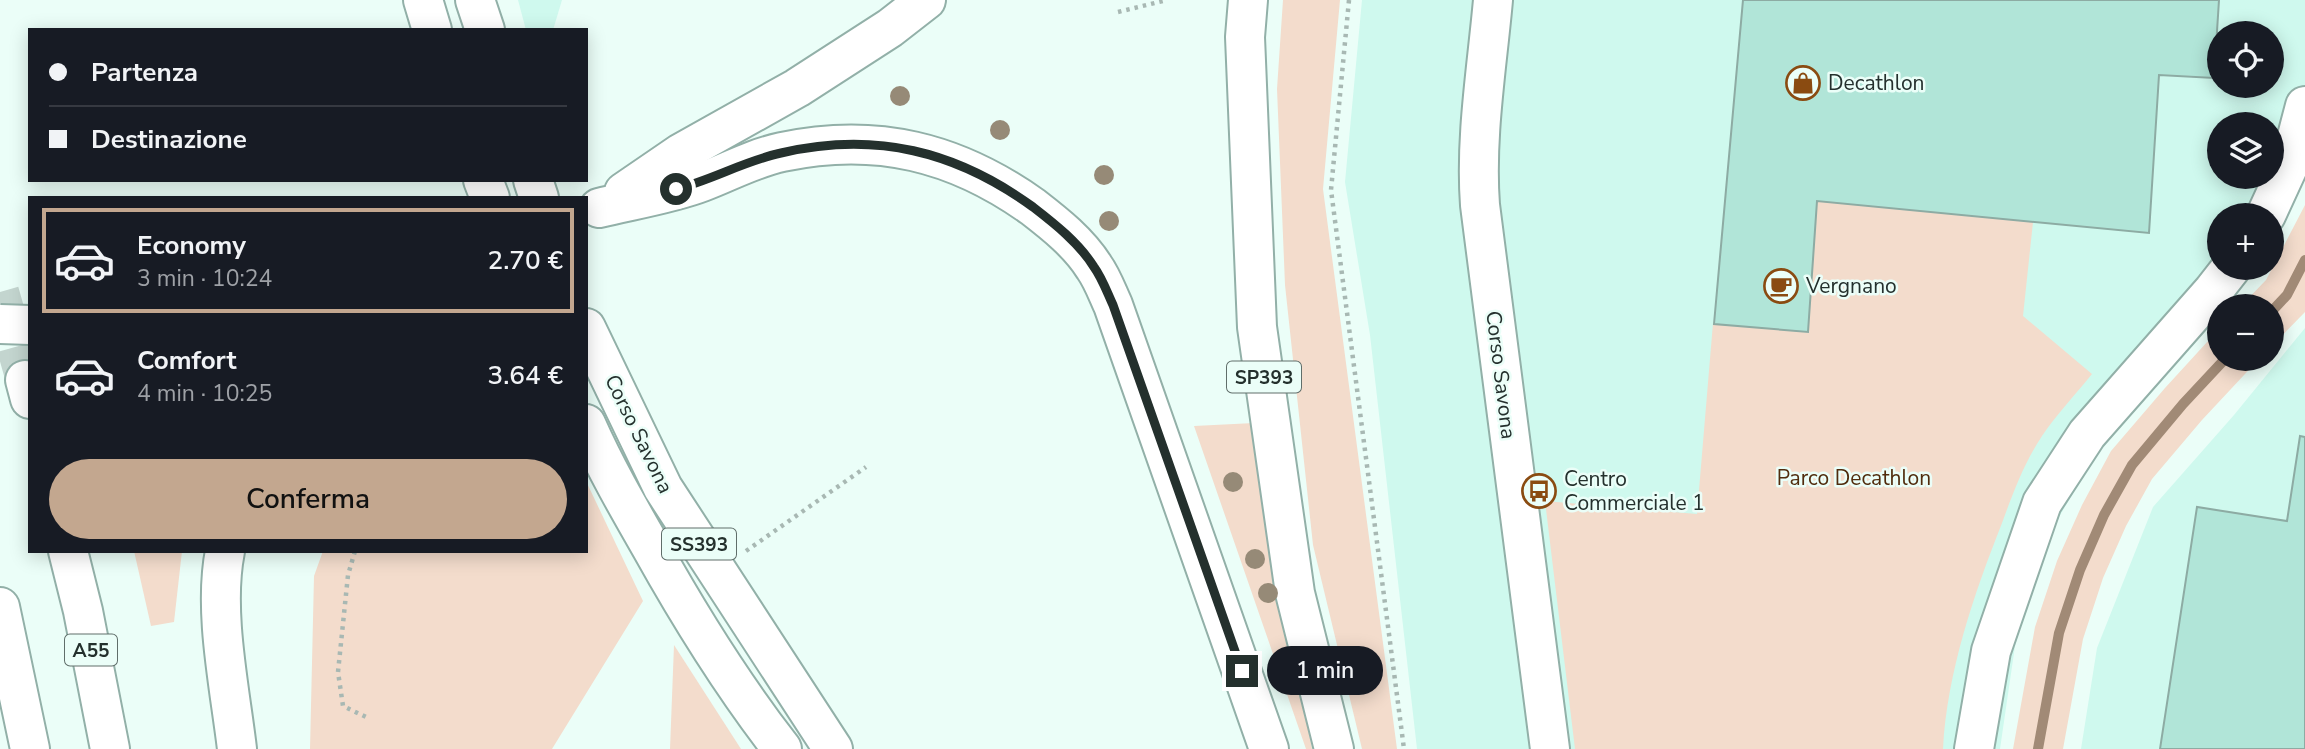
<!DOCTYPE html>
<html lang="it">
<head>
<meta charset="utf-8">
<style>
  body { margin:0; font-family:"Nunito Sans",sans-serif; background:#20242c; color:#f1f3f6; height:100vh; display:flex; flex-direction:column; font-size:26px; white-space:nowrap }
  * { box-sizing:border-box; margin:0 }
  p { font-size:23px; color:#9ea1a6 }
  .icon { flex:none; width:38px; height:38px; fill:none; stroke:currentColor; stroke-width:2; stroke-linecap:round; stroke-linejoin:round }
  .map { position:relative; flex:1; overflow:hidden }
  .drawer { position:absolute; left:28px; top:196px; width:560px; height:357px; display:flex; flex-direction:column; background:#171b24; border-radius:0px; box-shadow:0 4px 18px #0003 }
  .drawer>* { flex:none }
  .banner { position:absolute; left:28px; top:28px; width:560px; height:154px; border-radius:0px; box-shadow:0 4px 18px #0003; display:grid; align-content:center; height:154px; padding:0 21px; background:#171b24 }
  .tools { position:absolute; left:2207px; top:21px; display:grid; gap:14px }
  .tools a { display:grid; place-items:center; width:77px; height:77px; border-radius:50%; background:#171b24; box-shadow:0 4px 18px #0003; font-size:35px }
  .end { position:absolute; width:32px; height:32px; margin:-16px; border:9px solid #24302d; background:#fff; box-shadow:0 0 0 4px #fff }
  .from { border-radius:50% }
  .bubble { position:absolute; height:49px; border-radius:24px; background:#171b24; box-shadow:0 4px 18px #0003; font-size:23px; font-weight:600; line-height:49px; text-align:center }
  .banner b { display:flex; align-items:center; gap:24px; height:66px; font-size:26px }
  .banner b+b { border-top:2px solid #363941 }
  .banner i { width:18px; height:18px; background:#f1f3f6 }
  ul { padding:12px 0 0; list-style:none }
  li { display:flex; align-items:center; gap:21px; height:105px; margin:0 14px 10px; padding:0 7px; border:4px solid transparent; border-radius:0px }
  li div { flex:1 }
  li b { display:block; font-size:26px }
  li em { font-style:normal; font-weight:600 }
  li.active { border-color:#c3a78f }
  li>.icon { width:63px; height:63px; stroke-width:1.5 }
  .button { display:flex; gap:14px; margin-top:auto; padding:14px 21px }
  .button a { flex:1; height:80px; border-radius:42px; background:#c3a78f; color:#111; font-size:28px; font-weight:600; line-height:80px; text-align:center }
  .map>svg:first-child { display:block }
  .built { fill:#cff9ee; fill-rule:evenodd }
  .green { fill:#f3dccc }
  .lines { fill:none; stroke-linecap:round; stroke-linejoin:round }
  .stream { stroke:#a18a76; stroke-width:10 }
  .building { fill:#b1e5d8; stroke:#8daba3; stroke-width:2 }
  .highway-tunnel { stroke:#c3d5cf; stroke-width:38; stroke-dasharray:38 19; stroke-linecap:butt }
  .minor-casing { stroke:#92b0a8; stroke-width:42 }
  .major-casing { stroke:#92b0a8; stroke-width:42 }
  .highway-casing { stroke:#92b0a8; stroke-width:42 }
  .path { stroke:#a8b8b3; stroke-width:4.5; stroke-dasharray:3.5 5; stroke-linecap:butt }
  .minor { stroke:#fff; stroke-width:38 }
  .major { stroke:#fff; stroke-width:38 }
  .highway { stroke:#fff; stroke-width:38 }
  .major-bridge-casing { stroke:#92b0a8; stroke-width:42; stroke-linecap:butt }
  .major-bridge { stroke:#fff; stroke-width:38 }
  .tree { fill:#968a77 }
  .route { stroke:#24302d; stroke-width:9 }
  .labels { text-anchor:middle; stroke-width:5; stroke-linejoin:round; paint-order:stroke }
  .shield { fill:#ebfef8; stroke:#606e6a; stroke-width:2 }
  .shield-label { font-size:19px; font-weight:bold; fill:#24302d }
  .poi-label { font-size:21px; fill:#24302d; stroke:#ebfef8; text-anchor:start }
  .street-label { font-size:21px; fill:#24302d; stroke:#ebfef8 }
  .park-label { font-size:21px; fill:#512c0d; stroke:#ebfef8 }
</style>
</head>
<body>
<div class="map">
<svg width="2305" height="749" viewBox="0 0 2305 749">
  <rect width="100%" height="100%" fill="#ebfef8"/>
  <g class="built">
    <polygon points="518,0 562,0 553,30 526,30"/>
    <path d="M1362,0h943v164l-33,77v-26h-53v53h35l-25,38h-10v11l-102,102 -71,120 -31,107 -15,103h-583l-47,-414 -25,-153zM2219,33h53v53h-53zM2219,124h53v53h-53z"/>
    <polygon points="2305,328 2305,749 2081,749 2097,648 2153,507 2234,415"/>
  </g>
  <g class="green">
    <polygon points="1283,0 1340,0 1323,189 1397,749 1362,749 1313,545 1285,285 1277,89"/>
    <path d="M1817,201l216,21 -10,94 69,58c-16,20 -35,40 -50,62 -18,27 -29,57 -40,87 -28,71 -55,149 -59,226h-368l-30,-248 152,13 16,-191 95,9z"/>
    <polygon points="2305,205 2305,312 2272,346 2272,306 2241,306 2266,280"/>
    <polygon points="2219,329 2219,359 2259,359 2202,420 2152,479 2126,526 2103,578 2083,639 2063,749 2013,749 2035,627 2057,561 2082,505 2111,451 2165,388"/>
    <polygon points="1254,423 1265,496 1312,749 1306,749 1194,426"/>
    <polygon points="586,481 643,601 552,749 310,749 314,576 323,551 586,551"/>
    <polygon points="134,551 182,551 174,622 151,626"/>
    <polygon points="674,645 741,749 670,749"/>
  </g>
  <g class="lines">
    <g class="stream">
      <polyline points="2272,311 2287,295 2305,260"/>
      <polyline points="2038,749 2059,633 2080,570 2104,515 2132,465 2183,404 2225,359"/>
    </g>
  </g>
  <g class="building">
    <polygon points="1743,0 2219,0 2214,78 2159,75 2149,233 1817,201 1808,332 1714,324"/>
    <polygon points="2300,436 2305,437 2305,749 2160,749 2197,507 2287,521"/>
  </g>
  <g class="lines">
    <polyline class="highway-tunnel" points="0,292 25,380"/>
    <g class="minor-casing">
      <g id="minor">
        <path d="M1493,0c-6,67 -18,137 -13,205l70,544"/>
        <polyline points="2266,215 2290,163 2305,106"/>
        <polyline points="1974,749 1991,651 2042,503 2087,434 2213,291 2231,268"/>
      </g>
    </g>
    <g class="major-casing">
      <g id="major">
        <polyline points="423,0 432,30"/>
        <polyline points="475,0 485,30"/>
        <polyline points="1248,0 1245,37 1257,327 1295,593 1334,749"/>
        <polyline points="483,180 490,198"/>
        <polyline points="533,180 539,198"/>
        <polyline points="624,192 681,153 797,88 890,28 926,0"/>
        <path d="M599,208c33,-8 72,-14 103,-26 29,-11 49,-23 80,-30 94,-20 174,0 251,55 22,17 46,36 61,60 8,11 13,25 19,38l156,444"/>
        <polyline points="586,328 663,488 833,749"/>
        <path d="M586,424c19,43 42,83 65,123 39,70 82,139 131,202"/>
      </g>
    </g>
    <g class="highway-casing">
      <g id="highway">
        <polyline points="25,380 30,399"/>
        <polyline points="68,551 83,611 110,749"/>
        <path d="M225,551c-12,60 5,138 12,198"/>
        <polyline points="0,607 30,749"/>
      </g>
    </g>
    <g class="path">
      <polyline points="1349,0 1331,190 1404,749"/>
      <polyline points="1118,12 1167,0"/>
      <polyline points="355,551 348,575 338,672 343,706 366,717"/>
      <polyline points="746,551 866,467"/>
    </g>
    <use href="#minor" class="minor"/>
    <use href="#major" class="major"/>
    <use href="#highway" class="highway"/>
    <g class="major-bridge-casing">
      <polyline id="major-bridge" points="0,324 30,325"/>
    </g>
    <use href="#major-bridge" class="major-bridge"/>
  </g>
  <g class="tree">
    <circle cx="900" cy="96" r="10"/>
    <circle cx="1000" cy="130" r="10"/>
    <circle cx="1104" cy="175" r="10"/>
    <circle cx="1109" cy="221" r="10"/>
    <circle cx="1233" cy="482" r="10"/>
    <circle cx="1255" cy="559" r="10"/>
    <circle cx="1268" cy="593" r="10"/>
  </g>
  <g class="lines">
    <path class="route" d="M676,189c36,-9 68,-28 105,-36 94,-22 175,-2 252,54 22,17 46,36 61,60 8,11 13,25 19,38l129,366"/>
  </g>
  <defs>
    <g id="shop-ring" transform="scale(1.75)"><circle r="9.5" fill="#ebfef8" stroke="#8a4b11" stroke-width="1.5"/><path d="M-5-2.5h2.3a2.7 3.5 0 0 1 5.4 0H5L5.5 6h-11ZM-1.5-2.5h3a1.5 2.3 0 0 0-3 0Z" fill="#8a4b11"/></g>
    <g id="cafe-ring" transform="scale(1.75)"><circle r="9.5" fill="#ebfef8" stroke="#8a4b11" stroke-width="1.5"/><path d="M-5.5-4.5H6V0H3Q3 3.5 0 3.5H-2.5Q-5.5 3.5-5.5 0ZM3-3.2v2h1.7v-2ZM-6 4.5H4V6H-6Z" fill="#8a4b11"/></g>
    <g id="bus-ring" transform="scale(1.75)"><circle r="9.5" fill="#ebfef8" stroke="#8a4b11" stroke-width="1.5"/><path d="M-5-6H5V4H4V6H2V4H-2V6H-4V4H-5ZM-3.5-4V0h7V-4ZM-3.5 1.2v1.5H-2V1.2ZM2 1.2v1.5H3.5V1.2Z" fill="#8a4b11"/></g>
  </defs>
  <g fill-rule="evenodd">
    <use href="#shop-ring" x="1803" y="83"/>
    <use href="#cafe-ring" x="1781" y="286"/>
    <use href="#bus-ring" x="1539" y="491"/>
  </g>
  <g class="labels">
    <g class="shield">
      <rect x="1227" y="361.5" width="74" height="31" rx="5"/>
      <rect x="662" y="528.5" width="74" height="31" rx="5"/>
      <rect x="65" y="634.5" width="52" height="31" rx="5"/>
    </g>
    <g class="shield-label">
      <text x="1264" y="384">SP393</text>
      <text x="699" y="551">SS393</text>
      <text x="91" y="657">A55</text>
    </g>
    <g class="poi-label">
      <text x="1828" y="90">Decathlon</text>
      <text x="1806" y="293">Vergnano</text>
      <text x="1564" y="486">Centro<tspan x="1564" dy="24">Commerciale 1</tspan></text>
    </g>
    <g class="street-label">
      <text transform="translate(1501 375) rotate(83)" y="7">Corso Savona</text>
      <text transform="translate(639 434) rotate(64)" y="7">Corso Savona</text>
    </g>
    <g class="park-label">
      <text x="1854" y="485">Parco Decathlon</text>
    </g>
  </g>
</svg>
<div class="tools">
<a><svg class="icon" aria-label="locate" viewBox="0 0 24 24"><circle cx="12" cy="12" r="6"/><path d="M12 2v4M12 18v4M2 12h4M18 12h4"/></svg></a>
<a><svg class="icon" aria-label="layers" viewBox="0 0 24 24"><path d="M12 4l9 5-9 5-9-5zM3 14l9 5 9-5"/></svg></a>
<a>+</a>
<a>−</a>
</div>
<i class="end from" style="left:676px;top:189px"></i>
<i class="end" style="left:1242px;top:671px"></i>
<div class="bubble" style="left:1267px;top:646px;width:116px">1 min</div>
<div class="banner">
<b><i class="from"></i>Partenza</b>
<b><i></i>Destinazione</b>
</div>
<section class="drawer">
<ul>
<li class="active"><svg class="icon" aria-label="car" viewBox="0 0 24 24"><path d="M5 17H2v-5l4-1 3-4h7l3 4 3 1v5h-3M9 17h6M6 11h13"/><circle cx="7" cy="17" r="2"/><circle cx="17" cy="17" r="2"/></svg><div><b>Economy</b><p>3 min · 10:24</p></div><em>2.70 €</em></li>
<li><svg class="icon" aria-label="car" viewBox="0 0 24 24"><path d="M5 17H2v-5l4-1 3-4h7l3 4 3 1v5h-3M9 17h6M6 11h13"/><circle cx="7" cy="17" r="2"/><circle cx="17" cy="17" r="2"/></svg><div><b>Comfort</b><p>4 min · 10:25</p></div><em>3.64 €</em></li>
</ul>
<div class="button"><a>Conferma</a></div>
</section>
</div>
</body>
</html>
